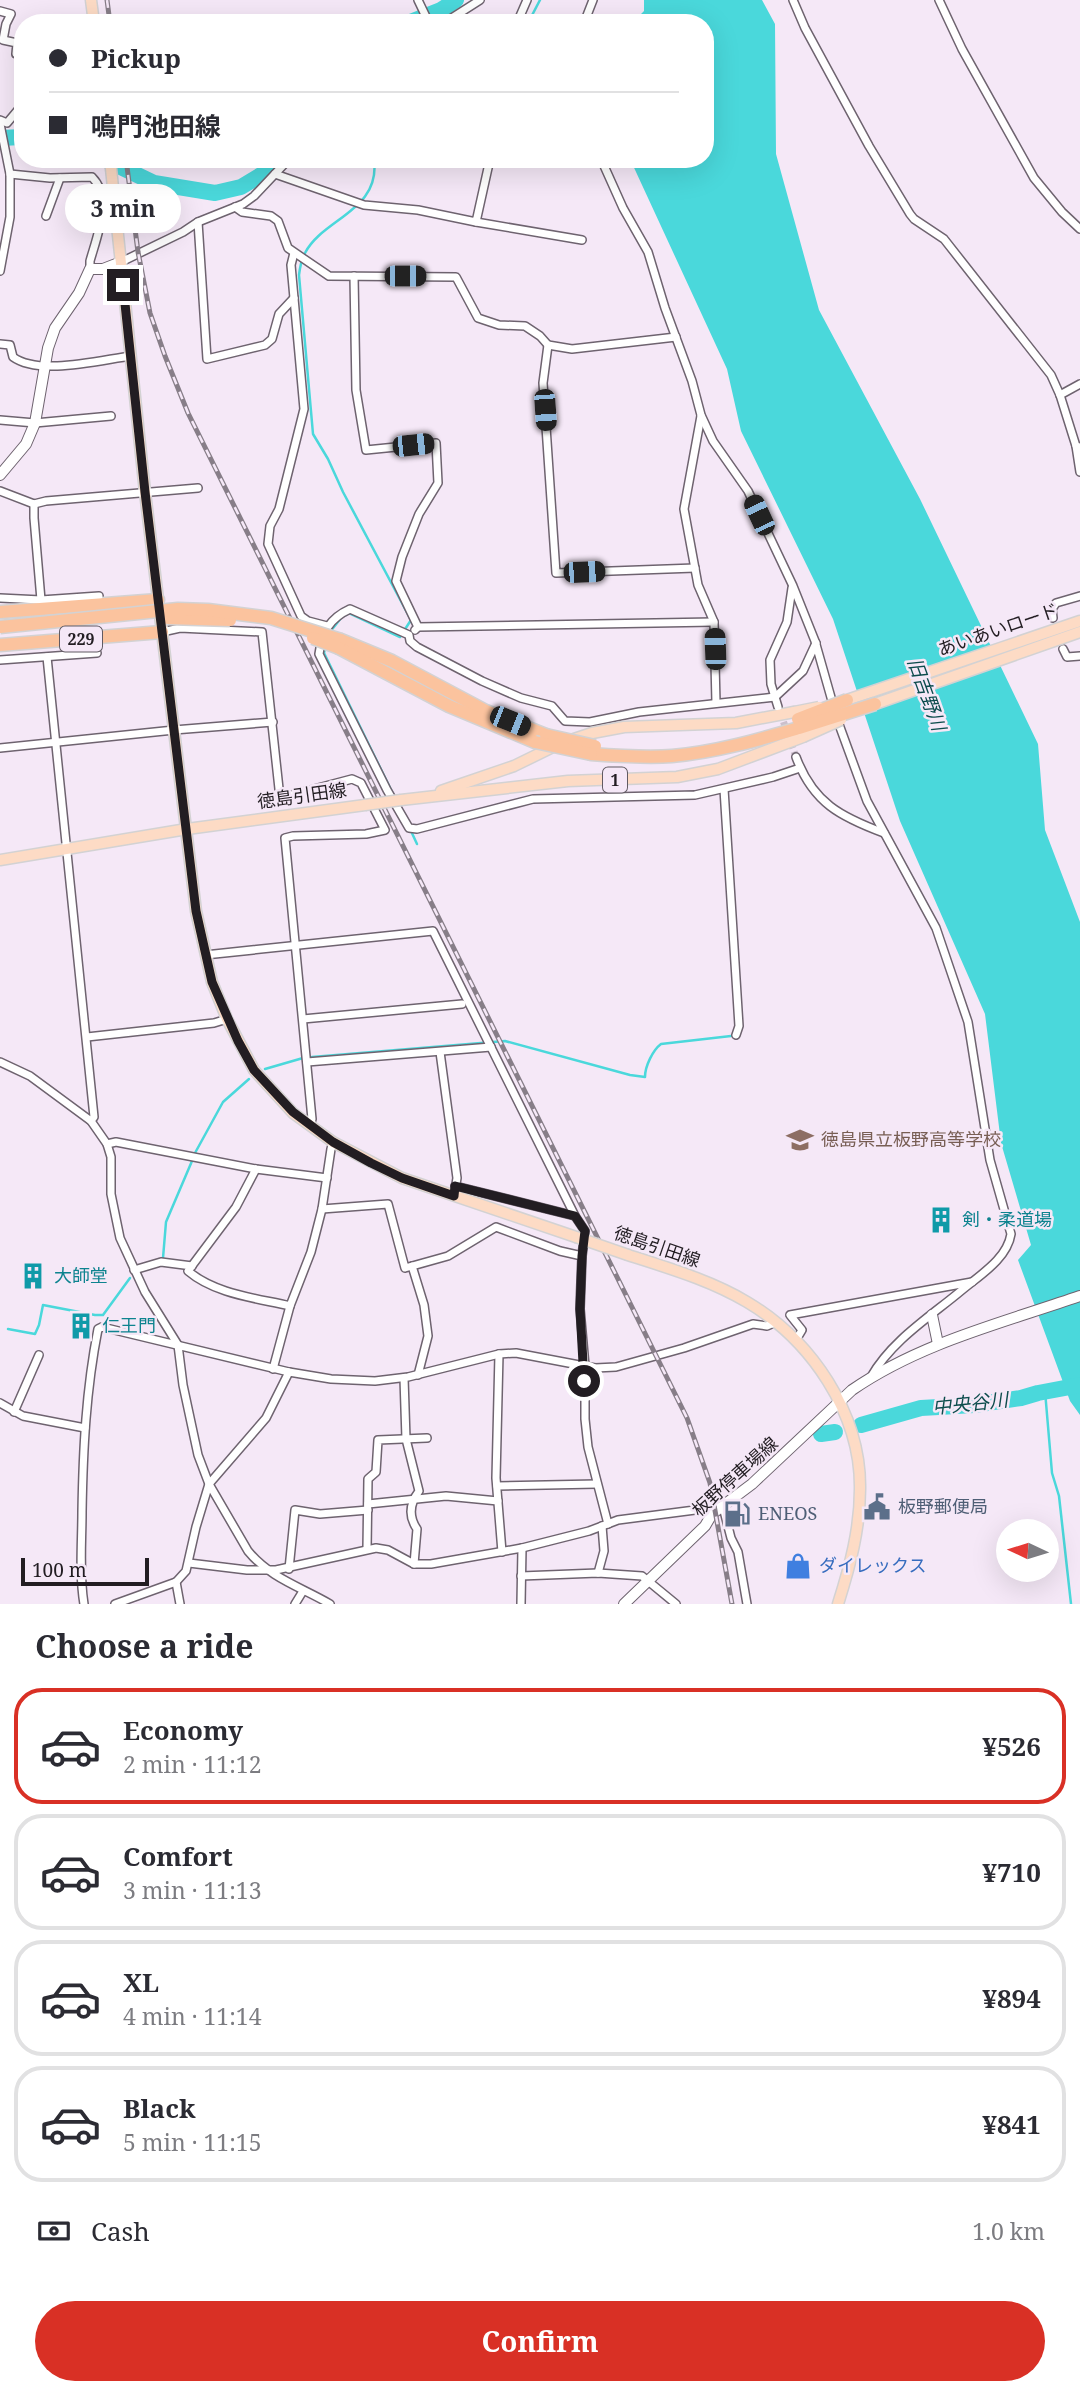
<!DOCTYPE html>
<html lang="en">
<head>
<meta charset="utf-8">
<style>
  body { margin:0; font-family:"Noto Serif","Noto Sans JP",serif; background:#f2f2f3; color:#2b2b33; height:100vh; display:flex; flex-direction:column; font-size:26px; white-space:nowrap }
  * { box-sizing:border-box; margin:0 }
  p { font-size:23px; color:#7c7c81 }
  .icon { flex:none; width:38px; height:38px; fill:none; stroke:currentColor; stroke-width:2; stroke-linecap:round; stroke-linejoin:round }
  .map { position:relative; height:1604px; overflow:hidden }
  .panel { display:flex; flex-direction:column; background:#fff; flex:1 }
  .panel>* { flex:none }
  .guide { position:absolute; left:14px; top:14px; width:700px; height:154px; border-radius:28px; box-shadow:0 7px 28px #0002; display:grid; align-content:center; height:154px; padding:0 35px; background:#fff }
  .needle { width:46px; rotate:274deg }
  .tools { position:absolute; left:996px; top:1519px; display:grid; gap:14px }
  .tools a { display:grid; place-items:center; width:63px; height:63px; border-radius:50%; background:#fff; box-shadow:0 7px 28px #0002; font-size:35px }
  .scale { position:absolute; left:21px; bottom:18px; width:128px; box-sizing:border-box; padding-left:7px; border:4px solid #221d22; border-top:0; font-size:19px; line-height:24px; white-space:nowrap; color:#221d22; -webkit-text-stroke:5px #f5e8f7; paint-order:stroke }
  .end { position:absolute; width:32px; height:32px; margin:-16px; border:9px solid #221d22; background:#fff; box-shadow:0 0 0 4px #fff }
  .from { border-radius:50% }
  .bubble { position:absolute; height:49px; border-radius:24px; background:#fff; box-shadow:0 7px 28px #0002; font-size:23px; font-weight:700; line-height:49px; text-align:center }
  .car { position:absolute; width:21px; height:42px; margin:-21px -10px; border-radius:9px; box-shadow:0 0 5px 2px #0007; background:linear-gradient(#222 24%,#8ab4d8 0 40%,#222 0 76%,#8ab4d8 0 86%,#222 0) }
  .guide b { display:flex; align-items:center; gap:24px; height:66px; font-size:26px }
  .guide b+b { border-top:2px solid #e1e1e2 }
  .guide i { width:18px; height:18px; background:#2b2b33 }
  ul { padding:0; list-style:none }
  li { display:flex; align-items:center; gap:21px; height:116px; margin:0 14px 10px; padding:0 21px; border:4px solid #e1e1e2; border-radius:28px }
  li div { flex:1 }
  li b { display:block; font-size:26px }
  li em { font-style:normal; font-weight:700 }
  li.on { border-color:#d93025 }
  li>.icon { width:63px; height:63px; stroke-width:1.5 }
  h2 { padding:0 35px; font-size:32px; line-height:84px }
  .pay { display:flex; align-items:center; gap:18px; height:77px; padding:0 35px; font-size:26px }
  .pay p { margin-inline-start:auto }
  .action { display:flex; gap:14px; margin-top:auto; padding:14px 35px }
  .action a { flex:1; height:80px; border-radius:42px; background:#d93025; color:#fff; font-size:28px; font-weight:700; line-height:80px; text-align:center }
  .map>svg:first-child { display:block }
  .water { fill:#4ad8db }
  .lines { fill:none; stroke-linecap:round; stroke-linejoin:round }
  .stream { stroke:#4ad8db; stroke-width:2.5 }
  .river { stroke:#4ad8db; stroke-width:16 }
  .street-tunnel { stroke:#cbbfcc; stroke-width:7; stroke-dasharray:7 3.5; stroke-linecap:butt }
  .street-casing { stroke:#6e636f; stroke-width:10 }
  .secondary-casing { stroke:#6e636f; stroke-width:12 }
  .primary-casing { stroke:#d3d2d3; stroke-width:13 }
  .highway-casing { stroke:#d3d2d3; stroke-width:15 }
  .street { stroke:#fff; stroke-width:7 }
  .secondary { stroke:#fff; stroke-width:10 }
  .primary { stroke:#fddbc5; stroke-width:10 }
  .highway { stroke:#fbc39e; stroke-width:12 }
  .rail-casing { stroke:#877e88; stroke-width:5 }
  .rail { stroke:#f5e8f7; stroke-width:2.5; stroke-dasharray:8; stroke-linecap:butt }
  .primary-bridge-casing { stroke:#d3d2d3; stroke-width:13; stroke-linecap:butt }
  .highway-bridge-casing { stroke:#d3d2d3; stroke-width:15; stroke-linecap:butt }
  .primary-bridge { stroke:#fddbc5; stroke-width:10 }
  .highway-bridge { stroke:#fbc39e; stroke-width:12 }
  .route { stroke:#221d22; stroke-width:9 }
  .labels { text-anchor:middle; stroke-width:5; stroke-linejoin:round; paint-order:stroke }
  .shield { fill:#f5e8f7; stroke:#615a62; stroke-width:2 }
  .shield-label { font-size:16px; font-weight:bold; fill:#221d22 }
  .street-label { font-size:18px; fill:#221d22; stroke:#f5e8f7 }
  .education-label { font-size:18px; fill:#785e54; stroke:#f5e8f7; text-anchor:start }
  .culture-label { font-size:18px; fill:#0d838f; stroke:#f5e8f7; text-anchor:start }
  .service-label { font-size:18px; fill:#4e5e75; stroke:#f5e8f7; text-anchor:start }
  .shop-label { font-size:18px; fill:#366cbe; stroke:#f5e8f7; text-anchor:start }
  .water-label { font-size:19px; font-style:italic; fill:#0d4c4d; stroke:#f5e8f7 }
</style>
</head>
<body>
<div class="map">
<svg width="1080" height="1604" viewBox="0 0 1080 1604">
  <rect width="100%" height="100%" fill="#f5e8f7"/>
  <polygon class="water" points="644,0 762,0 775,24 776,154 819,310 920,499 1038,744 1045,830 1080,922 1080,1415 1070,1401 1018,1260 1031,1245 1001,1143 985,1014 900,821 833,619 741,431 727,369 630,159 705,159 705,23 632,23 644,11"/>
  <g class="lines">
    <g class="stream">
      <polyline points="528,23 540,0"/>
      <path d="M346,615l3,-2 51,24 11,-17 -68,-128 -15,-33 -15,-25 -14,-159c1,-8 2,-15 6,-22 18,-35 76,-42 69,-94"/>
      <polyline points="330,632 341,618"/>
      <polyline points="325,648 324,653 393,794"/>
      <polyline points="411,831 417,844"/>
      <path d="M312,1057l193,-16 125,34 15,2c0,-11 8,-27 16,-33l70,-8"/>
      <polyline points="265,1069 303,1058"/>
      <polyline points="195,1153 223,1102 249,1079"/>
      <polyline points="163,1258 166,1222 192,1161"/>
      <polyline points="8,1329 35,1334 39,1325 43,1305 95,1315 103,1315 130,1278"/>
      <polyline points="1045,1391 1052,1473 1059,1496 1071,1604"/>
    </g>
    <g class="river">
      <polyline points="408,23 441,10 456,0"/>
      <polyline points="0,138 23,137"/>
      <polyline points="104,159 154,183 215,193 241,187 266,172 277,159"/>
      <polyline points="861,1425 921,1408 974,1405 1021,1398 1038,1393 1080,1385"/>
      <polyline points="821,1434 835,1432"/>
    </g>
    <polyline class="street-tunnel" points="780,712 796,757"/>
    <g class="street-casing">
      <g id="street">
        <polyline points="418,0 429,23"/>
        <polyline points="793,0 805,28 869,146 910,214 914,219 944,239 1051,375 1060,395 1076,446 1080,447"/>
        <polyline points="939,0 962,49 1034,178 1062,212 1080,229"/>
        <polyline points="0,11 11,14 6,24 3,40 17,43 16,54 23,57"/>
        <polyline points="444,23 480,0"/>
        <polyline points="517,23 527,0"/>
        <polyline points="584,23 593,0"/>
        <polyline points="0,120 7,123 23,104"/>
        <polyline points="0,124 10,174 10,217 0,271"/>
        <polyline points="601,159 623,208 648,252 665,308 692,381 701,415 713,441 748,491 793,586 815,641 834,708"/>
        <path d="M10,174l40,4 42,-1c21,21 5,59 -2,84v8"/>
        <polyline points="275,174 364,205 418,210 476,222 490,159"/>
        <polyline points="235,207 242,212 271,216 278,221 288,248 329,276 456,277 478,318 499,325 525,326 540,336 548,345 572,349 676,337"/>
        <polyline points="46,216 60,178"/>
        <polyline points="198,222 207,359 265,345 272,339 279,314 294,298"/>
        <polyline points="476,222 582,240"/>
        <polyline points="294,253 291,265 304,409 279,509 270,526 268,544 301,616 308,621 327,626"/>
        <polyline points="121,262 183,232 198,222 243,204 254,196 289,159"/>
        <polyline points="354,276 356,390 366,450 436,443 438,483 419,514 402,557 396,581 418,627"/>
        <path d="M0,344l10,1 3,12c26,19 87,3 118,-1"/>
        <polyline points="548,345 543,383 556,573 695,568"/>
        <polyline points="1060,395 1080,384"/>
        <polyline points="701,416 684,509 698,585 714,622 716,703"/>
        <polyline points="0,420 35,423 111,416"/>
        <polyline points="1076,446 1080,472"/>
        <polyline points="0,491 34,504 46,501 198,488"/>
        <polyline points="34,504 34,518 41,600"/>
        <polyline points="0,598 41,600 99,596"/>
        <polyline points="1053,618 1052,609 1056,603 1080,596"/>
        <polyline points="415,630 418,627 714,622"/>
        <polyline points="162,632 180,628 262,632 280,798 352,779 361,783 385,830 366,834 293,836 285,838 312,1119 310,1126"/>
        <polyline points="1063,649 1067,657 1080,656"/>
        <polyline points="47,657 94,1117 91,1121"/>
        <polyline points="0,660 97,653"/>
        <polyline points="778,707 771,684 770,660 787,622 792,588"/>
        <path d="M837,719l30,82 69,127 32,94 22,138 21,74c-4,25 -31,41 -49,56 -31,26 -71,51 -91,87"/>
        <polyline points="0,748 174,730 273,722"/>
        <path d="M796,757c17,46 45,60 88,76"/>
        <path d="M800,768l-27,9 -78,18 -162,4 -116,30 -8,-1 -22,-38 -68,-136c3,-22 11,-36 31,-45l59,26 1,6 7,6 65,34 39,17 31,8 13,15 25,1 49,-10 136,-15 28,-26 13,-28"/>
        <polyline points="724,789 739,1026 736,1035"/>
        <polyline points="205,955 433,931 575,1216 585,1231 582,1256"/>
        <polyline points="303,1019 462,1004"/>
        <polyline points="87,1037 214,1023 227,1019"/>
        <polyline points="440,1052 457,1178 454,1196"/>
        <path d="M0,1062l30,14 61,45 16,23 4,13v37l9,44 25,54 33,53 5,40 15,70 11,29 39,67c22,27 53,36 82,53"/>
        <polyline points="307,1062 491,1047"/>
        <polyline points="107,1144 116,1142 256,1169 327,1178"/>
        <path d="M256,1169l-20,38 -48,64c27,23 68,27 102,35"/>
        <polyline points="455,1186 575,1216"/>
        <polyline points="322,1209 388,1204 405,1268 448,1256 496,1227 560,1251 582,1256 580,1309 585,1366 585,1419 588,1447 608,1524"/>
        <polyline points="412,1266 424,1305 428,1336 418,1375"/>
        <polyline points="134,1270 161,1262 192,1266"/>
        <polyline points="796,1340 802,1330 790,1315 972,1282"/>
        <polyline points="499,1354 496,1478 502,1552"/>
        <polyline points="273,1369 290,1306 311,1252 322,1209 331,1149 333,1142"/>
        <path d="M404,1378l2,61 13,52c-9,12 -11,25 -2,38l-3,35"/>
        <polyline points="0,1403 23,1416 85,1428"/>
        <polyline points="14,1412 39,1355"/>
        <polyline points="497,1486 597,1484"/>
        <polyline points="368,1504 446,1496 498,1501"/>
        <polyline points="723,1507 731,1538 738,1552 747,1604"/>
        <polyline points="367,1549 368,1479 376,1472 378,1440 427,1438"/>
        <polyline points="189,1563 247,1570 276,1570 376,1548 388,1550 414,1564 431,1564 522,1548 589,1531 618,1520 695,1510 704,1510 712,1514"/>
        <polyline points="289,1569 295,1510 320,1514 368,1510"/>
        <polyline points="598,1573 604,1551 602,1526"/>
        <polyline points="521,1576 598,1573 642,1576 676,1604"/>
        <polyline points="176,1582 180,1604"/>
        <path d="M84,1604c-5,-30 -2,-62 -2,-92 1,-62 4,-122 16,-183l4,-2 187,45 42,7 44,2 33,-4 91,-23 17,-1 79,15 21,-1 68,-19 69,-24 14,2 9,-4"/>
        <polyline points="115,1604 176,1582 186,1571 196,1527 209,1484 266,1418 289,1372"/>
        <polyline points="295,1604 303,1591"/>
        <polyline points="521,1604 522,1548"/>
      </g>
    </g>
    <g class="secondary-casing">
      <g id="secondary">
        <polyline points="0,475 26,444 35,423 48,348 55,328 79,293 90,269 103,269 121,262"/>
        <polyline points="932,1315 938,1344"/>
        <path d="M624,1604l81,-78 7,-12 40,-30 100,-94c68,-47 150,-67 228,-94"/>
      </g>
    </g>
    <g class="primary-casing">
      <g id="primary">
        <polyline points="91,0 94,23"/>
        <polyline points="110,159 145,492 196,911 212,982 227,1019 254,1070 293,1113 333,1142 402,1178 576,1237"/>
        <polyline points="847,700 1080,621"/>
        <polyline points="875,704 1080,632"/>
        <polyline points="441,791 514,766 559,744 592,733 624,727 736,723 794,712"/>
        <polyline points="401,800 568,781 677,777 718,769 803,737"/>
        <polyline points="0,860 187,829 365,805"/>
        <path d="M628,1255c40,13 82,25 119,47 64,38 114,111 113,187 0,40 -10,77 -22,115"/>
      </g>
    </g>
    <g class="highway-casing">
      <g id="highway">
        <polyline points="0,612 158,600"/>
        <polyline points="341,640 392,661 486,711 546,735"/>
        <polyline points="0,645 162,632"/>
        <polyline points="339,648 449,706 535,742"/>
        <path d="M591,754c27,2 54,4 81,2 44,-4 86,-16 127,-28"/>
      </g>
    </g>
    <use href="#street" class="street"/>
    <use href="#secondary" class="secondary"/>
    <use href="#primary" class="primary"/>
    <use href="#highway" class="highway"/>
    <g class="rail-casing">
      <g id="rail">
        <polyline points="107,0 110,23"/>
        <polyline points="126,159 138,252 150,313 165,356 188,413 687,1418 710,1483 732,1604"/>
      </g>
    </g>
    <use href="#rail" class="rail"/>
    <g class="primary-bridge-casing">
      <g id="primary-bridge">
        <polyline points="794,712 819,707"/>
        <polyline points="803,737 841,720"/>
        <polyline points="365,805 401,800"/>
        <polyline points="576,1237 628,1255"/>
      </g>
    </g>
    <g class="highway-bridge-casing">
      <g id="highway-bridge">
        <polyline points="168,618 230,620"/>
        <polyline points="0,627 178,609 208,610 271,618 341,640"/>
        <polyline points="313,638 339,648"/>
        <polyline points="798,719 847,700"/>
        <polyline points="799,728 875,704"/>
        <polyline points="546,735 595,746"/>
        <polyline points="535,742 591,754"/>
      </g>
    </g>
    <use href="#primary-bridge" class="primary-bridge"/>
    <use href="#highway-bridge" class="highway-bridge"/>
  </g>
  <g class="lines">
    <polyline class="route" points="123,285 145,492 196,911 212,982 238,1041 254,1070 293,1112 333,1142 371,1163 402,1178 454,1196 455,1186 575,1216 585,1231 582,1256 580,1309 584,1381"/>
  </g>
  <defs>
    <g id="school-bare" transform="scale(2.1)"><path d="M0-5L7-2L0 1L-7-2ZM-4 1L0 2.5L4 1V4Q0 6-4 4Z" fill="#8d6e63" stroke="#f5e8f7" stroke-width="2.5" paint-order="stroke"/></g>
    <g id="building-bare" transform="scale(2.1)"><path d="M-4-6H4V6H1V3H-1V6H-4ZM-2.5-4.3h1.7v1.8h-1.7ZM.8-4.3h1.7v1.8H.8ZM-2.5-1h1.7V.8h-1.7ZM.8-1h1.7V.8H.8Z" fill="#0f9aa8" stroke="#f5e8f7" stroke-width="2.5" paint-order="stroke"/></g>
    <g id="civic-bare" transform="scale(2.1)"><path d="M-.6-6.5H3V-4.5H.6V-3L4-1V1h2V6H-6V1h2V-1L-.6-3ZM-1.2 2.5V6h2.4V2.5Z" fill="#5c6f8a" stroke="#f5e8f7" stroke-width="2.5" paint-order="stroke"/></g>
    <g id="fuel-bare" transform="scale(2.1)"><path d="M-5.5-6h7V0h2V4h1.3V-2.5L3-4.5l.8-.8L6-3V5H2.5V1h-1V6h-7ZM-4.2-4.7v3.2H.2V-4.7Z" fill="#5c6f8a" stroke="#f5e8f7" stroke-width="2.5" paint-order="stroke"/></g>
    <g id="shop-bare" transform="scale(2.1)"><path d="M-5-2.5h2.3a2.7 3.5 0 0 1 5.4 0H5L5.5 6h-11ZM-1.5-2.5h3a1.5 2.3 0 0 0-3 0Z" fill="#3f7fe0" stroke="#f5e8f7" stroke-width="2.5" paint-order="stroke"/></g>
  </defs>
  <g fill-rule="evenodd">
    <use href="#school-bare" x="800" y="1140"/>
    <use href="#building-bare" x="941" y="1220"/>
    <use href="#building-bare" x="33" y="1276"/>
    <use href="#building-bare" x="81" y="1326"/>
    <use href="#civic-bare" x="877" y="1507"/>
    <use href="#fuel-bare" x="737" y="1514"/>
    <use href="#shop-bare" x="798" y="1566"/>
  </g>
  <g class="labels">
    <g class="shield">
      <rect x="60" y="626.5" width="42" height="25" rx="5"/>
      <rect x="603" y="767.5" width="24" height="25" rx="5"/>
    </g>
    <g class="shield-label">
      <text x="81" y="645">229</text>
      <text x="615" y="786">1</text>
    </g>
    <g class="street-label">
      <text transform="translate(998 630) rotate(-19)" y="6">あいあいロード</text>
      <text transform="translate(302 796) rotate(-8)" y="6">徳島引田線</text>
      <text transform="translate(657 1247) rotate(19)" y="6">徳島引田線</text>
      <text transform="translate(735 1477) rotate(-42)" y="6">板野停車場線</text>
    </g>
    <g class="education-label">
      <text x="821" y="1146">徳島県立板野高等学校</text>
    </g>
    <g class="culture-label">
      <text x="962" y="1226">剣・柔道場</text>
      <text x="54" y="1282">大師堂</text>
      <text x="102" y="1332">仁王門</text>
    </g>
    <g class="service-label">
      <text x="898" y="1513">板野郵便局</text>
      <text x="758" y="1520">ENEOS</text>
    </g>
    <g class="shop-label">
      <text x="819" y="1572">ダイレックス</text>
    </g>
    <g class="water-label">
      <text transform="translate(927 694) rotate(70)" y="7">旧吉野川</text>
      <text transform="translate(970 1403) rotate(-6)" y="7">中央谷川</text>
    </g>
  </g>
</svg>
<div class="tools">
<a><svg class="needle" viewBox="-14 -14 28 28"><path d="M0-13l5 13h-10z" fill="#e53935"/><path d="M0 13l5-13h-10z" fill="#7c7c81"/></svg></a>
</div>
<div class="scale">100 m</div>
<i class="end from" style="left:584px;top:1381px"></i>
<i class="end" style="left:123px;top:285px"></i>
<div class="bubble" style="left:65px;top:184px;width:116px">3 min</div>
<i class="car" style="left:405px;top:276px;rotate:90deg"></i>
<i class="car" style="left:545px;top:410px;rotate:176deg"></i>
<i class="car" style="left:413px;top:445px;rotate:84deg"></i>
<i class="car" style="left:759px;top:515px;rotate:335deg"></i>
<i class="car" style="left:584px;top:572px;rotate:88deg"></i>
<i class="car" style="left:715px;top:649px;rotate:358deg"></i>
<i class="car" style="left:510px;top:721px;rotate:112deg"></i>
<div class="guide">
<b><i class="from"></i>Pickup</b>
<b><i></i>鳴門池田線</b>
</div>
</div>
<section class="panel">
<h2>Choose a ride</h2>
<ul>
<li class="on"><svg class="icon" aria-label="car" viewBox="0 0 24 24"><path d="M5 17H2v-5l4-1 3-4h7l3 4 3 1v5h-3M9 17h6M6 11h13"/><circle cx="7" cy="17" r="2"/><circle cx="17" cy="17" r="2"/></svg><div><b>Economy</b><p>2 min · 11:12</p></div><em>¥526</em></li>
<li><svg class="icon" aria-label="car" viewBox="0 0 24 24"><path d="M5 17H2v-5l4-1 3-4h7l3 4 3 1v5h-3M9 17h6M6 11h13"/><circle cx="7" cy="17" r="2"/><circle cx="17" cy="17" r="2"/></svg><div><b>Comfort</b><p>3 min · 11:13</p></div><em>¥710</em></li>
<li><svg class="icon" aria-label="car" viewBox="0 0 24 24"><path d="M5 17H2v-5l4-1 3-4h7l3 4 3 1v5h-3M9 17h6M6 11h13"/><circle cx="7" cy="17" r="2"/><circle cx="17" cy="17" r="2"/></svg><div><b>XL</b><p>4 min · 11:14</p></div><em>¥894</em></li>
<li><svg class="icon" aria-label="car" viewBox="0 0 24 24"><path d="M5 17H2v-5l4-1 3-4h7l3 4 3 1v5h-3M9 17h6M6 11h13"/><circle cx="7" cy="17" r="2"/><circle cx="17" cy="17" r="2"/></svg><div><b>Black</b><p>5 min · 11:15</p></div><em>¥841</em></li>
</ul>
<div class="pay"><svg class="icon" aria-label="cash" viewBox="0 0 24 24"><path d="M3 7h18v10H3z"/><circle cx="12" cy="12" r="2"/></svg>Cash<p>1.0 km</p></div>
<div class="action"><a>Confirm</a></div>
</section>
</body>
</html>
